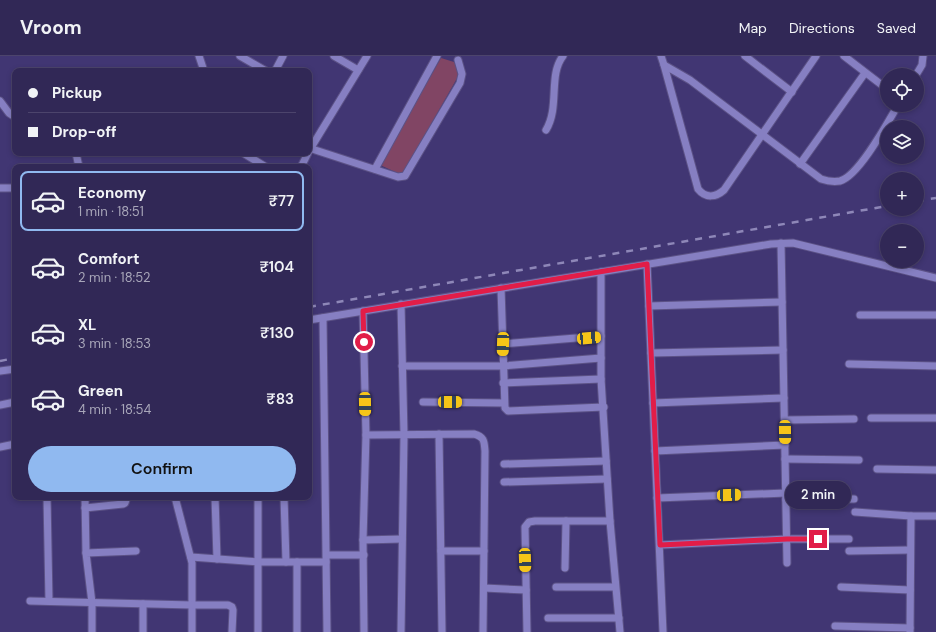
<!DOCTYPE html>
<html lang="en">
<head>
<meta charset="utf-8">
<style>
  body { margin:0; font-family:"DM Sans",sans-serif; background:#39305c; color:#f1f3f6; height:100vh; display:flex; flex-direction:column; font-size:15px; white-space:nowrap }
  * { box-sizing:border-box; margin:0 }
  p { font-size:13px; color:#a8a6b9 }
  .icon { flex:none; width:22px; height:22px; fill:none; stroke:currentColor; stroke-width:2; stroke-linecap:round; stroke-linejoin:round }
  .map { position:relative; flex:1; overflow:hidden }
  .drawer { position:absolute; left:12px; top:108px; width:300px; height:336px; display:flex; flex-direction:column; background:#312856; border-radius:8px; box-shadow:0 2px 6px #0003,0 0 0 1px #4c446c }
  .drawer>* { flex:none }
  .banner { position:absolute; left:12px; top:12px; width:300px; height:88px; border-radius:8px; box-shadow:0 2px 6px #0003,0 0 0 1px #4c446c; display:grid; align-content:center; height:88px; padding:0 16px; background:#312856 }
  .tools { position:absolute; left:880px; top:12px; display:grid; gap:8px }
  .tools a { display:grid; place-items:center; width:44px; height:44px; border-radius:50%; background:#312856; box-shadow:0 2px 6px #0003,0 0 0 1px #4c446c; font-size:20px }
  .end { position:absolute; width:18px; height:18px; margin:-9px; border:5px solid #e11d48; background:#fff; box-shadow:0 0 0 2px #fff }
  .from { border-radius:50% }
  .bubble { position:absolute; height:28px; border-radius:14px; background:#312856; box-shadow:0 2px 6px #0003,0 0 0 1px #4c446c; font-size:13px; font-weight:600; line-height:28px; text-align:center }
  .car { position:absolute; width:12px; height:24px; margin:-12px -6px; border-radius:5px; box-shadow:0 0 3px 1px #0007; background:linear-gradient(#f5c518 24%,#345 0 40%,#f5c518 0 76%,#345 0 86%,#f5c518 0) }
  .banner b { display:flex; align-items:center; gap:14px; height:38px; font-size:15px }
  .banner b+b { border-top:1px solid #4c446c }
  .banner i { width:10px; height:10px; background:#f1f3f6 }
  ul { padding:7px 0 0; list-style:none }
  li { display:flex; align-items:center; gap:12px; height:60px; margin:0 8px 6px; padding:0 8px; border:2px solid transparent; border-radius:8px }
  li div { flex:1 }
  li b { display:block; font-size:15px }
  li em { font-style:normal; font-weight:600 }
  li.current { border-color:#90b9f0 }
  li>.icon { width:36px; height:36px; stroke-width:1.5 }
  .cta { display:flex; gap:8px; margin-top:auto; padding:8px 16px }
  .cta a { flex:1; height:46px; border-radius:24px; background:#90b9f0; color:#111; font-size:16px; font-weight:600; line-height:46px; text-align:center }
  header { display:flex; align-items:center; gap:24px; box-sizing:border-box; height:56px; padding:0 20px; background:#312856; border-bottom:1px solid #4c446c }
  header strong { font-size:19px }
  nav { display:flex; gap:22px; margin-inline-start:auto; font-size:14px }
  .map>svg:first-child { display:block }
  .green { fill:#814564 }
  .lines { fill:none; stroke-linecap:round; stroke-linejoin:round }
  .minor-casing { stroke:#5c5286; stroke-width:9 }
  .minor { stroke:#867fc2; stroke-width:7 }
  .rail { stroke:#8e87b8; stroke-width:2.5; stroke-dasharray:7 7; stroke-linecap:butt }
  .route { stroke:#e11d48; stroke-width:5 }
</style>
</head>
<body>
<header>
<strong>Vroom</strong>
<nav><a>Map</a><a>Directions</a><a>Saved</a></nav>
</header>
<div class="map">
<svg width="936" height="576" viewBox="0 0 936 576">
  <rect width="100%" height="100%" fill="#413673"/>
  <polygon class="green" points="441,2 454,6 460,17 402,119 380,109"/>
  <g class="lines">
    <g class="minor-casing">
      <g id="minor">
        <polyline points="199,0 204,15"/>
        <polyline points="240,0 266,15"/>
        <polyline points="334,0 358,14"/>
        <path d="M661,0l3,9 26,15 131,99c6,2 13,3 19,2 19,-5 48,-59 58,-76"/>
        <polyline points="745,0 792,36"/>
        <polyline points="844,0 887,33"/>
        <path d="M664,9l34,124c8,10 18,8 26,1l92,-134"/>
        <polyline points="275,15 283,0"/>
        <polyline points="916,19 922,9 923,0"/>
        <polyline points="0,45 9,57 15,61"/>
        <path d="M546,74c14,-23 2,-55 17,-74"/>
        <polyline points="309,92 398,121 405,120 460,27 462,18 458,4"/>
        <polyline points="309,95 367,0"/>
        <polyline points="76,97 79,111"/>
        <polyline points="243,97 266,111"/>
        <polyline points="800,108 865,17"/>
        <polyline points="301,111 308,97"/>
        <polyline points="375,113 437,0"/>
        <polyline points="0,132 15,132"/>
        <polyline points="781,187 787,507"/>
        <polyline points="647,208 663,576"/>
        <polyline points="601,216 601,323 610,465 620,576"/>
        <polyline points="501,232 505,352 508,355 604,351"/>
        <polyline points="401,248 404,379 401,576"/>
        <polyline points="649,250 782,246"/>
        <polyline points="363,255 366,379 363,484 364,576"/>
        <polyline points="860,259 936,259"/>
        <polyline points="323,262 327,576"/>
        <polyline points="309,264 771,188 793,187 936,222"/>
        <polyline points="503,288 601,280"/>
        <polyline points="651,297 783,294"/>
        <polyline points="849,308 936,310"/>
        <polyline points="402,310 503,310 601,302"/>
        <polyline points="0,315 15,313"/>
        <polyline points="503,327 601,323"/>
        <polyline points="423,346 504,347"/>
        <polyline points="653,347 784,342"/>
        <polyline points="0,349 15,346"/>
        <polyline points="871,362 936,362"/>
        <polyline points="785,364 854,363"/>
        <polyline points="439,378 442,576"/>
        <path d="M366,379l108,-1c11,3 10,8 11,17l-2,181"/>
        <polyline points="0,391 15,388"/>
        <polyline points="655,395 785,389"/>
        <polyline points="785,403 859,404"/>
        <polyline points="504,408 606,405"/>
        <polyline points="877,413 936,414"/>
        <polyline points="504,426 607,423"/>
        <polyline points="47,441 49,545"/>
        <polyline points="85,441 86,497"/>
        <polyline points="175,441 192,507 192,576"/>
        <polyline points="215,441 217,503"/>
        <polyline points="284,441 286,506"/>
        <polyline points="657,442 786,437"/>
        <polyline points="786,444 854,443"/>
        <polyline points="85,452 123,448 125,447 127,441"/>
        <polyline points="855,456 911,460"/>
        <polyline points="363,484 402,483"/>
        <polyline points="660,489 787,483 849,483"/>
        <polyline points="441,495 484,495"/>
        <polyline points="849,495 910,494"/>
        <polyline points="327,499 364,499"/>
        <polyline points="191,501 258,506 326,506"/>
        <polyline points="565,512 566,465"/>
        <polyline points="556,531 615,531"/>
        <polyline points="841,531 910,534"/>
        <polyline points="484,532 526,534"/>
        <polyline points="30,545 192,549 228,549 232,551 233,554 232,576"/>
        <polyline points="548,562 619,562"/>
        <polyline points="835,570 910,572"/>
        <polyline points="92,576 92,547 86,497 136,495"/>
        <polyline points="143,576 143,548"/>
        <polyline points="258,576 258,441"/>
        <polyline points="297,576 297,506"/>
        <polyline points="527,576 525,471 529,466 535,465 610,465"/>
        <polyline points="910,576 911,460 936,460"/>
      </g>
    </g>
    <use href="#minor" class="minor"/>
    <g class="rail">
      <polyline points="917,145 936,142"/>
      <polyline points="309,251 887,150"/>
      <polyline points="0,305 15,302"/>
    </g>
  </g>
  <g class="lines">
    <polyline class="route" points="364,286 363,255 647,208 660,489 787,483 818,483"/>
  </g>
</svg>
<div class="tools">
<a><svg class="icon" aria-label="locate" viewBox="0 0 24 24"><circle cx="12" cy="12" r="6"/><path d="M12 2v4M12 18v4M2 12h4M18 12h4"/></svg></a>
<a><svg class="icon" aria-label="layers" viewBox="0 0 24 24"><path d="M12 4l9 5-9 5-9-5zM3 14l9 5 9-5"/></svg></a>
<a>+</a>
<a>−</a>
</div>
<i class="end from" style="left:364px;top:286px"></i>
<i class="end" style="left:818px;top:483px"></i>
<div class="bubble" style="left:785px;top:425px;width:66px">2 min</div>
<i class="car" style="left:589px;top:282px;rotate:85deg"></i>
<i class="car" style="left:503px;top:288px;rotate:182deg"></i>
<i class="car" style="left:450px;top:346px;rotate:90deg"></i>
<i class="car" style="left:365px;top:348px;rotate:179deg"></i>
<i class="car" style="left:785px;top:376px;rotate:179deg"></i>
<i class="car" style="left:729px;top:439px;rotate:88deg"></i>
<i class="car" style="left:525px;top:504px;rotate:178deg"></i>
<div class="banner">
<b><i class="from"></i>Pickup</b>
<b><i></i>Drop-off</b>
</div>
<section class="drawer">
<ul>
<li class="current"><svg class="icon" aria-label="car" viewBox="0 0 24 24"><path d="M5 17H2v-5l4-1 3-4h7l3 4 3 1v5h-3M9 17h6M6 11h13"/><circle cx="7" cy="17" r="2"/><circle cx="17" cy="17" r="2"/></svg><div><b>Economy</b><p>1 min · 18:51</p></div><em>₹77</em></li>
<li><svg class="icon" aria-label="car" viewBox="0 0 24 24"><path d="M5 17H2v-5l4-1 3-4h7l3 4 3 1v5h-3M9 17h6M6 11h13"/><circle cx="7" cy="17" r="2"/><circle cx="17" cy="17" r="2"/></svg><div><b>Comfort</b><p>2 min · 18:52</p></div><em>₹104</em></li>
<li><svg class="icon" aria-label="car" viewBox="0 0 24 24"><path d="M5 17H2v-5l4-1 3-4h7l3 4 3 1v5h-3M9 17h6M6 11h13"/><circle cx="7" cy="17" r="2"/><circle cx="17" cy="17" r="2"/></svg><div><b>XL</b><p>3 min · 18:53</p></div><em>₹130</em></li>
<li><svg class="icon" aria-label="car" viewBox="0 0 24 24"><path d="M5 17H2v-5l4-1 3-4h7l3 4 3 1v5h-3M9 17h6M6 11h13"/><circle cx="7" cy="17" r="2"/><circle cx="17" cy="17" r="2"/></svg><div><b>Green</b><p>4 min · 18:54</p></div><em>₹83</em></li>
</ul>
<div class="cta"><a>Confirm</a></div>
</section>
</div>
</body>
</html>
